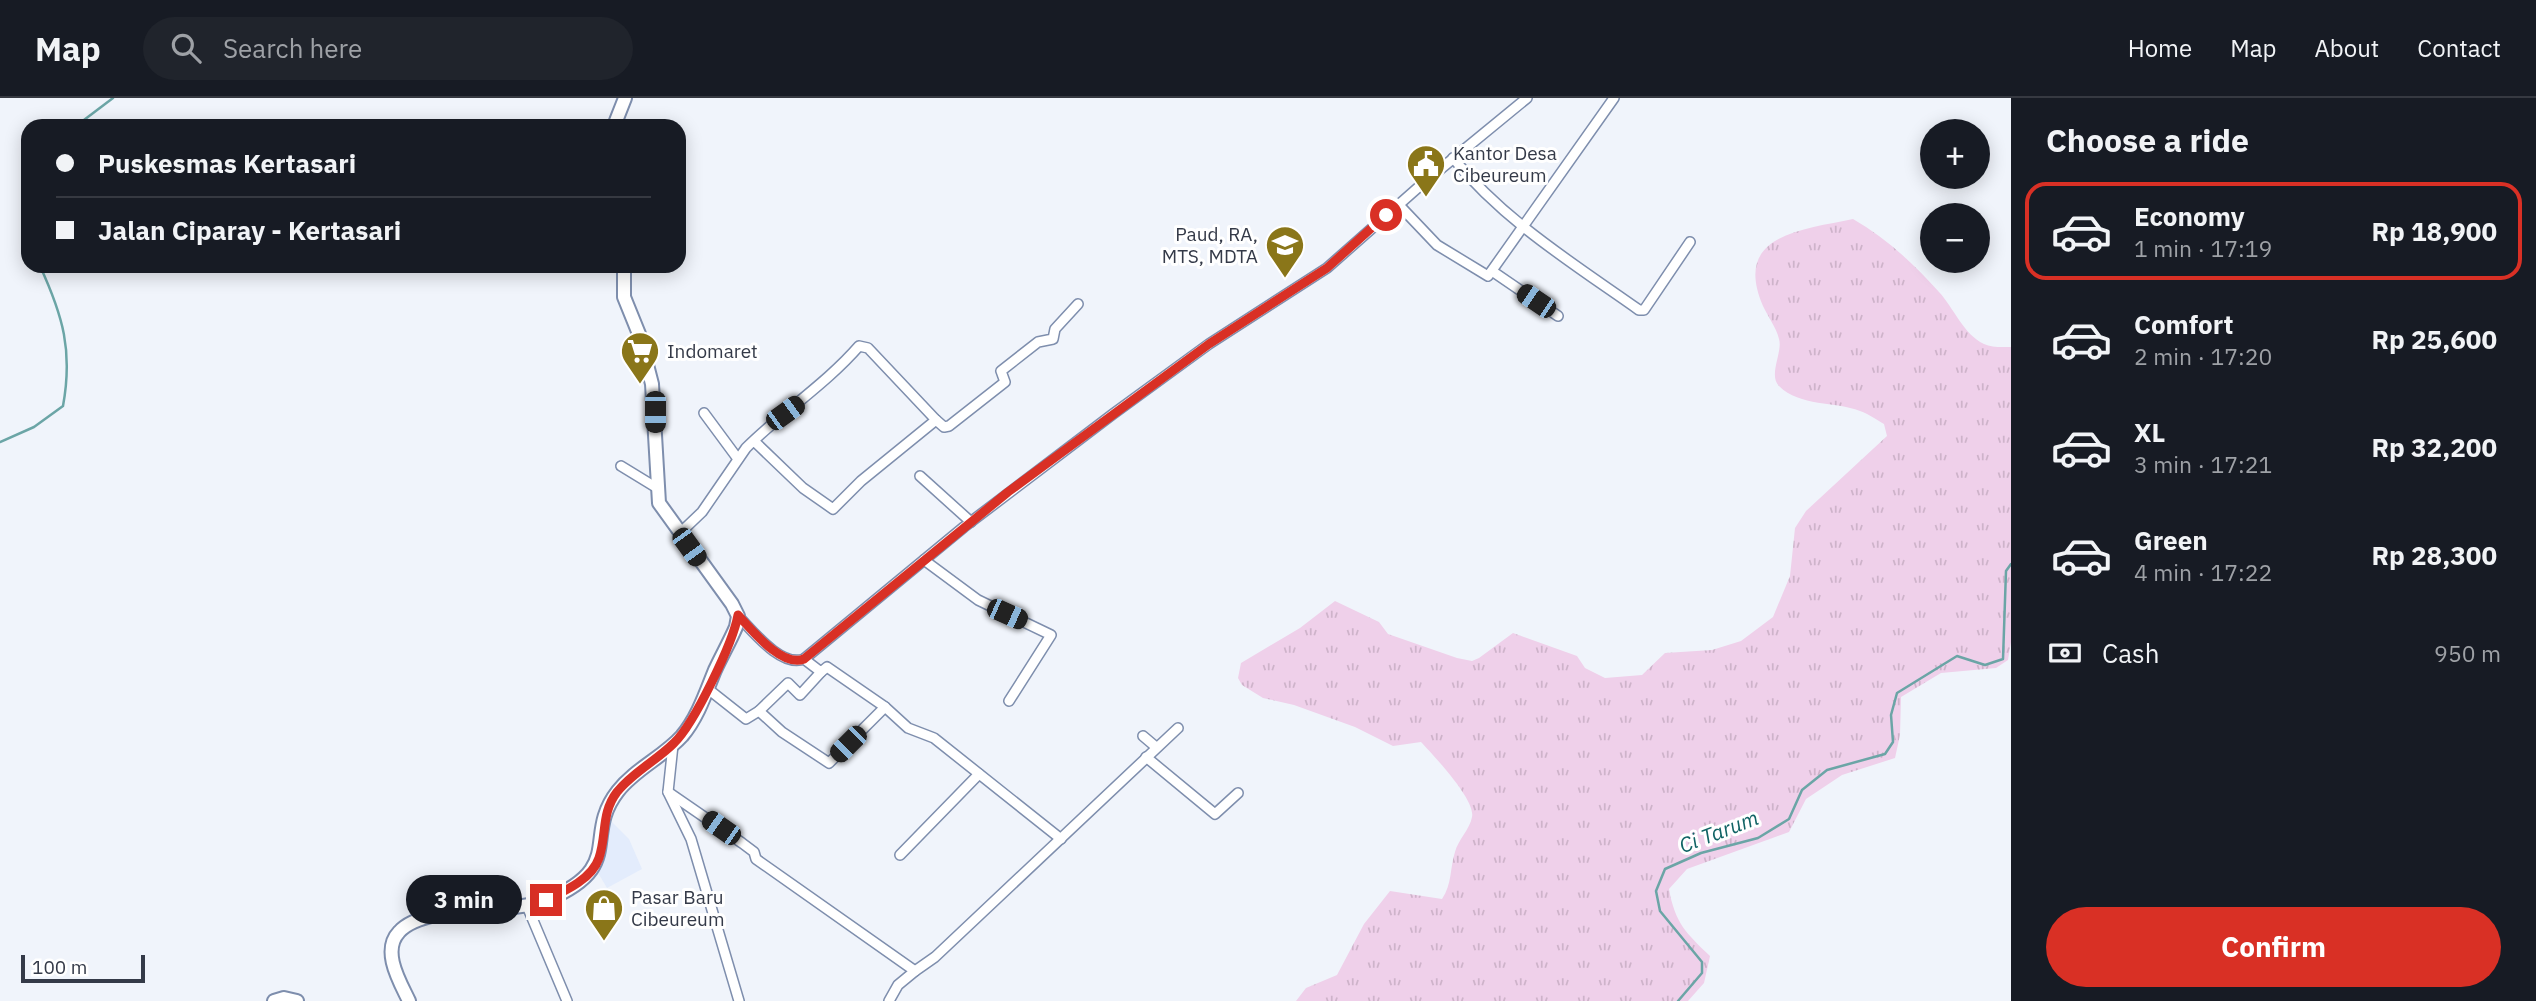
<!DOCTYPE html>
<html lang="en">
<head>
<meta charset="utf-8">
<style>
  body { margin:0; font-family:"IBM Plex Sans",sans-serif; background:#20242c; color:#f1f3f6; height:100vh; display:flex; flex-direction:column; font-size:26px; white-space:nowrap }
  * { box-sizing:border-box; margin:0 }
  p { font-size:23px; color:#9ea1a6 }
  .icon { flex:none; width:38px; height:38px; fill:none; stroke:currentColor; stroke-width:2; stroke-linecap:round; stroke-linejoin:round }
  .map { position:relative; flex:1; overflow:hidden }
  .panel { display:flex; flex-direction:column; background:#171b24; width:525px }
  .panel>* { flex:none }
  .banner { position:absolute; left:21px; top:21px; width:665px; height:154px; border-radius:21px; box-shadow:0 4px 18px #0003; display:grid; align-content:center; height:154px; padding:0 35px; background:#171b24 }
  .fabs { position:absolute; left:1920px; top:21px; display:grid; gap:14px }
  .fabs a { display:grid; place-items:center; width:70px; height:70px; border-radius:50%; background:#171b24; box-shadow:0 4px 18px #0003; font-size:35px }
  .scale { position:absolute; left:21px; bottom:18px; width:124px; box-sizing:border-box; padding-left:7px; border:4px solid #343a48; border-top:0; font-size:19px; line-height:24px; white-space:nowrap; color:#343a48; -webkit-text-stroke:5px #fff; paint-order:stroke }
  .end { position:absolute; width:32px; height:32px; margin:-16px; border:9px solid #d93025; background:#fff; box-shadow:0 0 0 4px #fff }
  .from { border-radius:50% }
  .bubble { position:absolute; height:49px; border-radius:24px; background:#171b24; box-shadow:0 4px 18px #0003; font-size:23px; font-weight:800; line-height:49px; text-align:center }
  .car { position:absolute; width:21px; height:42px; margin:-21px -10px; border-radius:9px; box-shadow:0 0 5px 2px #0007; background:linear-gradient(#222 24%,#8ab4d8 0 40%,#222 0 76%,#8ab4d8 0 86%,#222 0) }
  .banner b { display:flex; align-items:center; gap:24px; height:66px; font-size:26px }
  .banner b+b { border-top:2px solid #363941 }
  .banner i { width:18px; height:18px; background:#f1f3f6 }
  ul { padding:0; list-style:none }
  li { display:flex; align-items:center; gap:21px; height:98px; margin:0 14px 10px; padding:0 21px; border:4px solid transparent; border-radius:21px }
  li div { flex:1 }
  li b { display:block; font-size:26px }
  li em { font-style:normal; font-weight:800 }
  li.selected { border-color:#d93025 }
  li>.icon { width:63px; height:63px; stroke-width:1.5 }
  h2 { padding:0 35px; font-size:32px; line-height:84px }
  .pay { display:flex; align-items:center; gap:18px; height:77px; padding:0 35px; font-size:26px }
  .pay p { margin-inline-start:auto }
  .button { display:flex; gap:14px; margin-top:auto; padding:14px 35px }
  .button a { flex:1; height:80px; border-radius:42px; background:#d93025; color:#fff; font-size:28px; font-weight:800; line-height:80px; text-align:center }
  header { display:flex; align-items:center; gap:42px; box-sizing:border-box; height:98px; padding:0 35px; background:#171b24; border-bottom:2px solid #363941 }
  header strong { font-size:33px }
  nav { display:flex; gap:38px; margin-inline-start:auto; font-size:24px }
  .search { width:490px; height:63px; background:#20242c; display:flex; align-items:center; gap:18px; box-sizing:border-box; padding:0 24px; border-radius:38px; color:#9ea1a6; font-size:26px }
  main { display:flex; flex:1; min-height:0 }
  .map>svg:first-child { display:block }
  .built { fill:#e3ecfc }
  .grass { fill:url(#grass-tufts) }
  .lines { fill:none; stroke-linecap:round; stroke-linejoin:round }
  .stream { stroke:#6ba5a6; stroke-width:2.5 }
  .street-casing { stroke:#7e8ead; stroke-width:12 }
  .secondary-casing { stroke:#7e8ead; stroke-width:16 }
  .street { stroke:#fff; stroke-width:9 }
  .secondary { stroke:#fff; stroke-width:12 }
  .route { stroke:#d93025; stroke-width:9 }
  .labels { text-anchor:middle; stroke-width:6; stroke-linejoin:round; paint-order:stroke }
  .poi-label { font-size:19px; fill:#343a48; stroke:#fff; text-anchor:start }
  .water-label { font-size:21px; font-style:italic; fill:#116365; stroke:#fff }
</style>
</head>
<body>
<header>
<strong>Map</strong>
<div class="search"><svg class="icon" aria-label="search" viewBox="0 0 24 24"><circle cx="10" cy="10" r="6"/><path d="M15 15l6 6"/></svg>Search here</div>
<nav><a>Home</a><a>Map</a><a>About</a><a>Contact</a></nav>
</header>
<main>
<div class="map">
<svg width="2011" height="903" viewBox="0 0 2011 903">
  <defs>
    <pattern id="grass-tufts" width="24" height="20" patternUnits="userSpaceOnUse" patternTransform="scale(1.75)"><rect width="24" height="20" fill="#efd0ea"/><path d="M3 7l-1-3M5 7V3M7 7l1-3M15 17l-1-3M17 17v-4M19 17l1-3" fill="none" stroke="#ceb3ca"/></pattern>
  </defs>
  <rect width="100%" height="100%" fill="#f0f4fb"/>
  <polygon class="built" points="609,721 629,741 642,771 607,790 597,773 605,761"/>
  <path class="grass" d="M1853,121c33,19 60,44 86,73 15,16 24,42 45,52 8,4 19,3 27,3v295l-3,18 -12,8 -55,5 -40,24 -1,38 -5,23 -53,17 -36,24 -17,33 -102,37 -18,20c6,34 17,44 41,67l-6,27 -16,18h-392l10,-13 31,-13 27,-51 26,-33 52,8c10,-14 8,-32 13,-47 3,-12 15,-23 17,-35 4,-17 -39,-62 -51,-75l-28,4 -38,-19 -61,-22 -31,-7 -21,-13 -4,-7 3,-15 59,-35 35,-27 44,21 9,12 69,24 15,3 7,-3 34,-25 64,23 8,12 20,10 37,-3 23,-22 47,-3 29,-9 32,-24 17,-41 5,-48 11,-17 81,-75 -3,-12c-7,-4 -15,-10 -24,-13 -25,-10 -60,-4 -81,-25 -11,-11 4,-34 0,-47 -3,-12 -11,-22 -16,-33 -31,-72 39,-76 90,-87z"/>
  <g class="lines">
    <g class="stream">
      <polyline points="76,28 113,0"/>
      <path d="M28,90c-5,20 -10,39 0,58"/>
      <path d="M0,344l34,-15 29,-21c10,-55 0,-90 -23,-140"/>
      <polyline points="1678,903 1702,875 1702,864 1660,813 1656,793 1665,771 1701,755 1758,740 1789,721 1802,692 1827,672 1885,656 1893,644 1891,617 1897,595 1957,558 1985,567 2003,561 2006,473 2011,466"/>
    </g>
    <g class="street-casing">
      <g id="street">
        <path d="M1453,60c51,63 121,106 186,152h5l46,-68"/>
        <polyline points="1398,106 1437,147 1488,178 1614,0"/>
        <polyline points="1492,173 1558,218"/>
        <polyline points="704,315 738,361"/>
        <polyline points="936,322 944,329 949,328 1005,284 1001,273 1038,244 1053,241 1055,231 1078,206"/>
        <polyline points="621,368 657,390"/>
        <polyline points="920,378 971,424"/>
        <path d="M680,435l22,-21 44,-64c36,-36 80,-64 113,-102l9,2 68,72 -75,61 -28,28 -30,-21 -49,-47"/>
        <polyline points="924,462 978,502 1051,537 1009,603"/>
        <path d="M738,518c14,14 43,52 66,43l160,-132 149,-113 96,-70 118,-76 94,-83 106,-87"/>
        <polyline points="804,561 821,574 827,569 885,609 908,630 934,640 1061,741"/>
        <polyline points="821,574 800,597 788,585 759,613 782,634 829,665 885,609"/>
        <polyline points="708,591 746,621 759,613"/>
        <polyline points="1143,638 1156,649"/>
        <polyline points="673,647 668,694 691,741 739,903"/>
        <polyline points="1146,659 1215,716 1238,695"/>
        <polyline points="668,694 742,745 754,754 756,761 915,873 898,887 889,903"/>
        <polyline points="900,757 979,676"/>
        <polyline points="527,808 567,903"/>
        <polyline points="915,873 935,859 1178,630"/>
      </g>
    </g>
    <g class="secondary-casing">
      <g id="secondary">
        <polyline points="614,28 625,0"/>
        <polyline points="274,903 284,900 297,903"/>
        <path d="M409,903c-9,-19 -28,-50 -10,-69 26,-29 111,-17 148,-32 80,-34 35,-63 71,-109 17,-22 45,-34 64,-55 16,-19 24,-44 33,-66 7,-15 15,-29 21,-43l2,-11 -6,-12 -73,-101 -7,-119 -13,-50 -15,-37v-31"/>
      </g>
    </g>
    <use href="#street" class="street"/>
    <use href="#secondary" class="secondary"/>
  </g>
  <g class="lines">
    <path class="route" d="M546,802c19,-9 46,-21 53,-42 8,-24 2,-45 18,-66 16,-20 39,-31 57,-49 20,-19 59,-100 64,-128 14,15 44,53 66,44l204,-167 201,-148 118,-76 59,-53"/>
  </g>
  <defs>
    <g id="civic-pin" transform="scale(2.0125)"><path d="M0 17L-7.5 6A9.5 9.5 0 1 1 7.5 6Z" fill="#8a7619" stroke="#fff"/><path d="M-.6-6.5H3V-4.5H.6V-3L4-1V1h2V6H-6V1h2V-1L-.6-3ZM-1.2 2.5V6h2.4V2.5Z" fill="#fff"/></g>
    <g id="school-pin" transform="scale(2.0125)"><path d="M0 17L-7.5 6A9.5 9.5 0 1 1 7.5 6Z" fill="#8a7619" stroke="#fff"/><path d="M0-5L7-2L0 1L-7-2ZM-4 1L0 2.5L4 1V4Q0 6-4 4Z" fill="#fff"/></g>
    <g id="supermarket-pin" transform="scale(2.0125)"><path d="M0 17L-7.5 6A9.5 9.5 0 1 1 7.5 6Z" fill="#8a7619" stroke="#fff"/><path d="M-6-5.5h2.5l.6 2H6L4.5 2H-2.5L-4.4-4H-6ZM-1.5 3.2a1.3 1.3 0 1 0 .1 0ZM3 3.2a1.3 1.3 0 1 0 .1 0Z" fill="#fff"/></g>
    <g id="shop-pin" transform="scale(2.0125)"><path d="M0 17L-7.5 6A9.5 9.5 0 1 1 7.5 6Z" fill="#8a7619" stroke="#fff"/><path d="M-5-2.5h2.3a2.7 3.5 0 0 1 5.4 0H5L5.5 6h-11ZM-1.5-2.5h3a1.5 2.3 0 0 0-3 0Z" fill="#fff"/></g>
  </defs>
  <g fill-rule="evenodd">
    <use href="#civic-pin" x="1426" y="66"/>
    <use href="#school-pin" x="1285" y="147"/>
    <use href="#supermarket-pin" x="640" y="253"/>
    <use href="#shop-pin" x="604" y="810"/>
  </g>
  <g class="labels">
    <g class="poi-label">
      <text x="1453" y="62">Kantor Desa<tspan x="1453" dy="22">Cibeureum</tspan></text>
      <text x="1258" y="143" text-anchor="end">Paud, RA,<tspan x="1258" dy="22">MTS, MDTA</tspan></text>
      <text x="667" y="260">Indomaret</text>
      <text x="631" y="806">Pasar Baru<tspan x="631" dy="22">Cibeureum</tspan></text>
    </g>
    <g class="water-label">
      <text transform="translate(1719 734) rotate(-21)" y="7">Ci Tarum</text>
    </g>
  </g>
</svg>
<div class="fabs">
<a>+</a>
<a>−</a>
</div>
<div class="scale">100 m</div>
<i class="end from" style="left:1386px;top:117px"></i>
<i class="end" style="left:546px;top:802px"></i>
<div class="bubble" style="left:406px;top:777px;width:116px">3 min</div>
<i class="car" style="left:1536px;top:203px;rotate:304deg"></i>
<i class="car" style="left:655px;top:314px;rotate:180deg"></i>
<i class="car" style="left:785px;top:315px;rotate:54deg"></i>
<i class="car" style="left:689px;top:449px;rotate:144deg"></i>
<i class="car" style="left:1007px;top:516px;rotate:114deg"></i>
<i class="car" style="left:848px;top:646px;rotate:225deg"></i>
<i class="car" style="left:721px;top:730px;rotate:305deg"></i>
<div class="banner">
<b><i class="from"></i>Puskesmas Kertasari</b>
<b><i></i>Jalan Ciparay - Kertasari</b>
</div>
</div>
<section class="panel">
<h2>Choose a ride</h2>
<ul>
<li class="selected"><svg class="icon" aria-label="car" viewBox="0 0 24 24"><path d="M5 17H2v-5l4-1 3-4h7l3 4 3 1v5h-3M9 17h6M6 11h13"/><circle cx="7" cy="17" r="2"/><circle cx="17" cy="17" r="2"/></svg><div><b>Economy</b><p>1 min · 17:19</p></div><em>Rp 18,900</em></li>
<li><svg class="icon" aria-label="car" viewBox="0 0 24 24"><path d="M5 17H2v-5l4-1 3-4h7l3 4 3 1v5h-3M9 17h6M6 11h13"/><circle cx="7" cy="17" r="2"/><circle cx="17" cy="17" r="2"/></svg><div><b>Comfort</b><p>2 min · 17:20</p></div><em>Rp 25,600</em></li>
<li><svg class="icon" aria-label="car" viewBox="0 0 24 24"><path d="M5 17H2v-5l4-1 3-4h7l3 4 3 1v5h-3M9 17h6M6 11h13"/><circle cx="7" cy="17" r="2"/><circle cx="17" cy="17" r="2"/></svg><div><b>XL</b><p>3 min · 17:21</p></div><em>Rp 32,200</em></li>
<li><svg class="icon" aria-label="car" viewBox="0 0 24 24"><path d="M5 17H2v-5l4-1 3-4h7l3 4 3 1v5h-3M9 17h6M6 11h13"/><circle cx="7" cy="17" r="2"/><circle cx="17" cy="17" r="2"/></svg><div><b>Green</b><p>4 min · 17:22</p></div><em>Rp 28,300</em></li>
</ul>
<div class="pay"><svg class="icon" aria-label="cash" viewBox="0 0 24 24"><path d="M3 7h18v10H3z"/><circle cx="12" cy="12" r="2"/></svg>Cash<p>950 m</p></div>
<div class="button"><a>Confirm</a></div>
</section>
</main>
</body>
</html>
